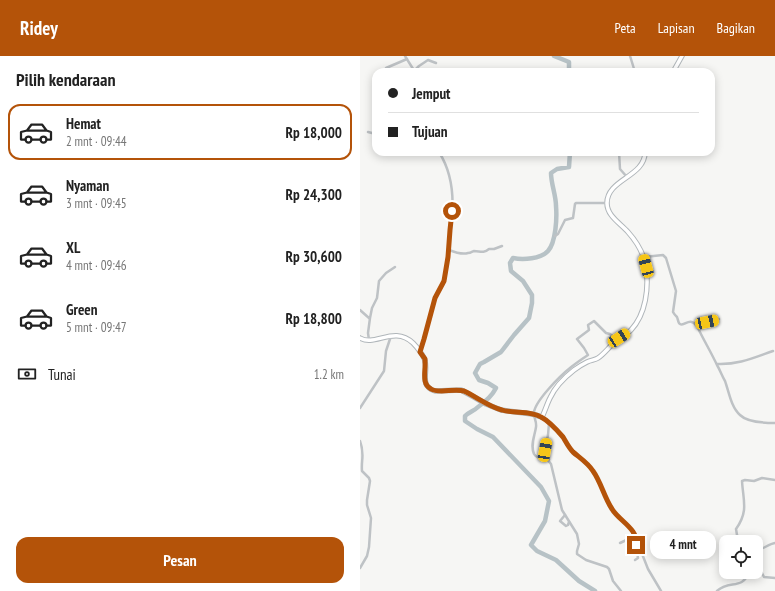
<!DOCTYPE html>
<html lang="id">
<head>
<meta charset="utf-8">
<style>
  body { margin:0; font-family:"PT Sans Narrow",sans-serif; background:#f6f6f6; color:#222; height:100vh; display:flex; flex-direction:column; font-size:15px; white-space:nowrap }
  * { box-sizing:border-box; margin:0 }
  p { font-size:13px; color:#767676 }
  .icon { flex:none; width:22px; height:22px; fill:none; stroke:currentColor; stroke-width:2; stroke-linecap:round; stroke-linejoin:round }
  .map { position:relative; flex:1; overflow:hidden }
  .side { display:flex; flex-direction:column; background:#fff; width:360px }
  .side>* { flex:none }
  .guide { position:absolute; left:12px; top:12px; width:343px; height:88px; border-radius:12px; box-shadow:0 2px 10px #0003; display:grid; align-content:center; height:88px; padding:0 16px; background:#fff }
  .controls { position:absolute; left:359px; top:479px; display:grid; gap:8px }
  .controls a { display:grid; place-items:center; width:44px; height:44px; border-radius:8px; background:#fff; box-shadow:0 2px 10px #0003; font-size:20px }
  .end { position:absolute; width:18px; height:18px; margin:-9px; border:5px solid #b45309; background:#fff; box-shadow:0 0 0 2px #fff }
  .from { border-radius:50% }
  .bubble { position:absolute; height:28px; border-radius:12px; background:#fff; box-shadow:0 2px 10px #0003; font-size:13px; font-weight:700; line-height:28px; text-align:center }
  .car { position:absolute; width:12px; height:24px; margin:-12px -6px; border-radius:5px; box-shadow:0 0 3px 1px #0007; background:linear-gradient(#f5c518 24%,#345 0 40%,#f5c518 0 76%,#345 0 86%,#f5c518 0) }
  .guide b { display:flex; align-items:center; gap:14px; height:38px; font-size:15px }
  .guide b+b { border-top:1px solid #e0e0e0 }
  .guide i { width:10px; height:10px; background:#222 }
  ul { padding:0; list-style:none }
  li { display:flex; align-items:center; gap:12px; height:56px; margin:0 8px 6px; padding:0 8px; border:2px solid transparent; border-radius:12px }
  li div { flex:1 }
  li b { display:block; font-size:15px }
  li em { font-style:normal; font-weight:700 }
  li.selected { border-color:#b45309 }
  li>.icon { width:36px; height:36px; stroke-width:1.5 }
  h2 { padding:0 16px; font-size:18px; line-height:48px }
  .pay { display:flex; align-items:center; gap:10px; height:44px; padding:0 16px; font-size:15px }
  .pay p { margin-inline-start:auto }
  .button { display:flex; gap:8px; margin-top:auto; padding:8px 16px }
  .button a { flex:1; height:46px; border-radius:12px; background:#b45309; color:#fff; font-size:16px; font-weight:700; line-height:46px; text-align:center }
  header { display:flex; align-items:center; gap:24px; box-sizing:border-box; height:56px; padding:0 20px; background:#b45309; color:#fff }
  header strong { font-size:19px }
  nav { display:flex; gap:22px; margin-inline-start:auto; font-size:14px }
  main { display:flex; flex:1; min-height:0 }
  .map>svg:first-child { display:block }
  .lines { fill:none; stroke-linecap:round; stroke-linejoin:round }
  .river { stroke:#b7c2c6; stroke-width:4.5 }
  .secondary-casing { stroke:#b0b6ba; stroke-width:5.5 }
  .minor { stroke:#bec2c5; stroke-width:2.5 }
  .secondary { stroke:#fff; stroke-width:3.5 }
  .route { stroke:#b45309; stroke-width:5 }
</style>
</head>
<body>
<header>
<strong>Ridey</strong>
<nav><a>Peta</a><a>Lapisan</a><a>Bagikan</a></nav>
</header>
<main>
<section class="side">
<h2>Pilih kendaraan</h2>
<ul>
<li class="selected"><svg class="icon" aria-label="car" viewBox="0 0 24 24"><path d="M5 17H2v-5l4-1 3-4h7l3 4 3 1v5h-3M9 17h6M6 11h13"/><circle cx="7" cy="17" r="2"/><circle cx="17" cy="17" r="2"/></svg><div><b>Hemat</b><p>2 mnt · 09:44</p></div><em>Rp 18,000</em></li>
<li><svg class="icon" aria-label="car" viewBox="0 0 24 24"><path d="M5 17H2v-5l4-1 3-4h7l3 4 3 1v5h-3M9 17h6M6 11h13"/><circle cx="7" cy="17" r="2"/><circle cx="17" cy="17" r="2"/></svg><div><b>Nyaman</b><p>3 mnt · 09:45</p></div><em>Rp 24,300</em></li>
<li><svg class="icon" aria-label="car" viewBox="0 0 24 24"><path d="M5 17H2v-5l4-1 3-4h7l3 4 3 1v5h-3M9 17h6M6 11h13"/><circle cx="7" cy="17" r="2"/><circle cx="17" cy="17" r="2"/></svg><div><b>XL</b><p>4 mnt · 09:46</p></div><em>Rp 30,600</em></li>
<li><svg class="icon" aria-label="car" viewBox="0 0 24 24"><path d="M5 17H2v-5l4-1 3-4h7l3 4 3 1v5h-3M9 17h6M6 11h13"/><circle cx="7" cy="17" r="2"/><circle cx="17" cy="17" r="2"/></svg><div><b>Green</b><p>5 mnt · 09:47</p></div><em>Rp 18,800</em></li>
</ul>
<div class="pay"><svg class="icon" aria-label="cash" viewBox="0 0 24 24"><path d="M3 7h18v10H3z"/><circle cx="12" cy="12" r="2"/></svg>Tunai<p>1.2 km</p></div>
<div class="button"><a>Pesan</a></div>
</section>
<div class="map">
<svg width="415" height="535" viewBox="0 0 415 535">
  <rect width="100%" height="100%" fill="#f6f6f4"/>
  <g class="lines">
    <g class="river">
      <polyline points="194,0 209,6 209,16"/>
      <path d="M210,96l-1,15 -12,2 -6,4c0,11 5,22 5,33 1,12 0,36 -8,45 -7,8 -25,9 -35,7l-3,5 1,8 12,10 9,14v8l-3,15 -15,17 -13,17 -17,10 -4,2 -5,9 4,7 9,3 8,5c-4,8 -11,14 -18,19 -4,4 -9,5 -13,9v5l12,8 16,8 48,50 8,14 -4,20 -14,24 6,6 19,9 23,21 16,10"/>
    </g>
    <g class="secondary-casing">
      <g id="secondary">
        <polyline points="313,16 322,0"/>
        <path d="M0,282c15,9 34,-13 53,5 4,4 11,13 12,18 3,12 -6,25 10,30l26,-1 13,7 12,7 15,6 31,4 10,3c3,-6 5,-13 8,-19 5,-11 15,-21 24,-28 4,-3 9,-6 13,-8 4,-2 8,-2 11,-4 6,-4 11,-11 16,-15 5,-5 12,-8 17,-13 15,-16 18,-42 15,-63 -2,-13 -10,-26 -18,-35 -8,-9 -21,-16 -21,-29 0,-24 38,-26 38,-51"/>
      </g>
    </g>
    <g class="minor">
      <polyline points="45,0 55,16"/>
      <polyline points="270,0 275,16"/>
      <polyline points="26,12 47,3"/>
      <polyline points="54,15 59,10 68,4 76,7"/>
      <polyline points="8,76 16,78"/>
      <polyline points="259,96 260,113 267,121"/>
      <polyline points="195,180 198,178 205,164 213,162 215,148 216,147 247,147"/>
      <path d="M89,194c5,2 13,5 19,3 4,0 2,-1 6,-2 6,0 9,3 15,-2h5l8,-3"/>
      <path d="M284,201l19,-2 3,3 10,33 -3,21c1,2 3,4 4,5 1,2 1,6 3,7 5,3 9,-8 17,2 6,13 14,26 20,39 3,5 5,11 8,16 4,11 6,26 15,34 7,7 26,8 35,8"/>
      <polyline points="0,254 9,262"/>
      <polyline points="335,268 359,263"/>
      <polyline points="9,284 8,277 10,262 12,252 17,242 19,225 26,217 35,211"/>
      <path d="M257,284l-7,-6 -4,-1 -12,-12 -6,4 1,5 -12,9 7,9 4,7c-6,4 -12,8 -18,13 -10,8 -34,32 -36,44 -1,5 3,9 2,15 -1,8 -6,18 -2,27 4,7 12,2 17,10l11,46 15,24 2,10 -2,7v3l9,6 21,7 2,2 4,12 8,10"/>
      <path d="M60,295c6,-17 9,-35 15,-53 2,-5 7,-10 9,-15 5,-17 4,-35 6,-52 0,-5 2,-10 2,-15 2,-23 -1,-45 -13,-64"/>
      <path d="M357,308c21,1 36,-6 56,-13"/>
      <polyline points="0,352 24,315 26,295 31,280"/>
      <polyline points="182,361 197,374 212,395 233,414 252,454 269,471 275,480 288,513 301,535"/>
      <polyline points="189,367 188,379 185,395 188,399 189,404"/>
      <path d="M0,385c5,13 1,18 2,30l7,7 1,3 -3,19v5l4,13 -2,29 -2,9 -7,12"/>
      <polyline points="205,459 200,465 206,470 208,469 209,466"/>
      <path d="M382,486l-5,-7 -1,-6c13,-18 7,-29 6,-48l3,-1 9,1 8,-3 13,2"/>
      <polyline points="260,487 275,480"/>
      <path d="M396,494c7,0 12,-6 19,-7"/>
      <polyline points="275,504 278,502 276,489 277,485"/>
      <polyline points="396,512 401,515 404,521 415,522"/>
      <path d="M357,535c12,-12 25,0 32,-19"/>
    </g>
    <use href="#secondary" class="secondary"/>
  </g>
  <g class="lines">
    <path class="route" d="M92,155l-2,19 -2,27 -4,24 -9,17 -11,41 -4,13 5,7v3c1,8 -4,22 6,27 8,5 23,-1 33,2 13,6 23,15 38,19 12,4 28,0 39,7 8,4 16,13 22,20 3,5 6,11 10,15 7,6 15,11 20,19 8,11 11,26 19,38 7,12 27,20 24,36"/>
  </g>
</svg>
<div class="controls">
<a><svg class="icon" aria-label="locate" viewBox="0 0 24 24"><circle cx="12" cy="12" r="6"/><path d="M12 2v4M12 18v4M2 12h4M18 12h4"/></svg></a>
</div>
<i class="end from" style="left:92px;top:155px"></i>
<i class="end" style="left:276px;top:489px"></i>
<div class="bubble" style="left:290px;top:475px;width:66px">4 mnt</div>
<i class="car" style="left:286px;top:210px;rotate:345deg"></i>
<i class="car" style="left:347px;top:266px;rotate:78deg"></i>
<i class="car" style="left:259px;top:282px;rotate:57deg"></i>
<i class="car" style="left:185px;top:394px;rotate:10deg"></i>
<div class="guide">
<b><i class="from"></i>Jemput</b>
<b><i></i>Tujuan</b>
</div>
</div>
</main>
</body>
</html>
